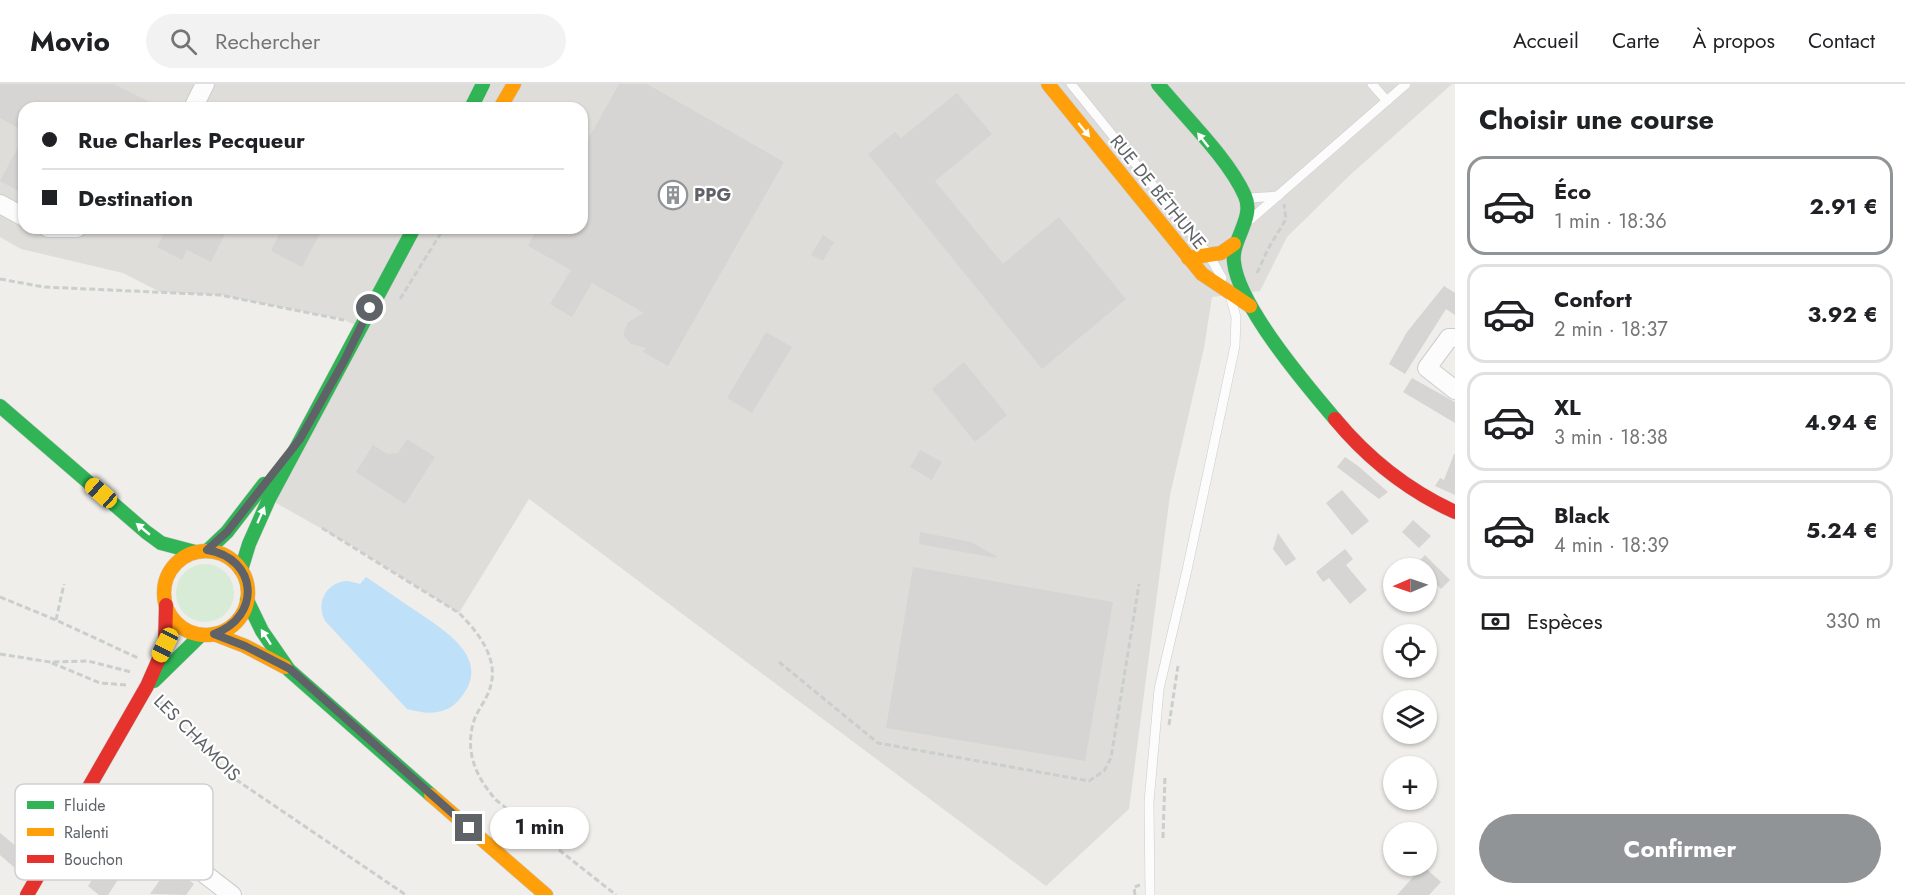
<!DOCTYPE html>
<html lang="fr">
<head>
<meta charset="utf-8">
<style>
  body { margin:0; font-family:Jost,sans-serif; background:#f2f2f2; color:#202124; height:100vh; display:flex; flex-direction:column; font-size:22px; white-space:nowrap }
  * { box-sizing:border-box; margin:0 }
  p { font-size:20px; color:#757577 }
  .icon { flex:none; width:33px; height:33px; fill:none; stroke:currentColor; stroke-width:2; stroke-linecap:round; stroke-linejoin:round }
  .map { position:relative; flex:1; overflow:hidden }
  .details { display:flex; flex-direction:column; background:#fff; width:450px }
  .details>* { flex:none }
  .top-card { position:absolute; left:18px; top:18px; width:570px; height:132px; border-radius:18px; box-shadow:0 2px 4px #0004; display:grid; align-content:center; height:132px; padding:0 24px; background:#fff }
  .needle { width:39px; rotate:268deg }
  .tools { position:absolute; left:1383px; top:474px; display:grid; gap:12px }
  .tools a { display:grid; place-items:center; width:54px; height:54px; border-radius:50%; background:#fff; box-shadow:0 2px 4px #0004; font-size:30px }
  .end { position:absolute; width:27px; height:27px; margin:-14px; border:8px solid #5f6368; background:#fff; box-shadow:0 0 0 3px #fff }
  .from { border-radius:50% }
  .bubble { position:absolute; height:42px; border-radius:21px; background:#fff; box-shadow:0 2px 4px #0004; font-size:20px; font-weight:700; line-height:42px; text-align:center }
  .car { position:absolute; width:18px; height:36px; margin:-18px -9px; border-radius:8px; box-shadow:0 0 4px 2px #0007; background:linear-gradient(#f5c518 24%,#345 0 40%,#f5c518 0 76%,#345 0 86%,#f5c518 0) }
  .top-card b { display:flex; align-items:center; gap:21px; height:57px; font-size:22px }
  .top-card b+b { border-top:2px solid #e0e0e0 }
  .top-card i { width:15px; height:15px; background:#202124 }
  ul { padding:0; list-style:none }
  li { display:flex; align-items:center; gap:18px; height:99px; margin:0 12px 9px; padding:0 12px; border:3px solid #e0e0e0; border-radius:18px }
  li div { flex:1 }
  li b { display:block; font-size:22px }
  li em { font-style:normal; font-weight:700 }
  li.active { border-color:#919496 }
  li>.icon { width:54px; height:54px; stroke-width:1.5 }
  h2 { padding:0 24px; font-size:27px; line-height:72px }
  .pay { display:flex; align-items:center; gap:15px; height:66px; padding:0 24px; font-size:22px }
  .pay p { margin-inline-start:auto }
  .button { display:flex; gap:12px; margin-top:auto; padding:12px 24px }
  .button a { flex:1; height:69px; border-radius:36px; background:#919496; color:#fff; font-size:24px; font-weight:700; line-height:69px; text-align:center }
  header { display:flex; align-items:center; gap:36px; box-sizing:border-box; height:84px; padding:0 30px; background:#fff; border-bottom:2px solid #e0e0e0 }
  header strong { font-size:28px }
  nav { display:flex; gap:33px; margin-inline-start:auto; font-size:21px }
  .search { width:420px; height:54px; background:#f2f2f2; display:flex; align-items:center; gap:15px; box-sizing:border-box; padding:0 21px; border-radius:33px; color:#757577; font-size:22px }
  main { display:flex; flex:1; min-height:0 }
  .map>svg:first-child { display:block }
  .industrial { fill:#dfddda; fill-rule:evenodd }
  .green { fill:#d8ebd6 }
  .water { fill:#bfe0f9 }
  .building { fill:#d6d5d3 }
  .lines { fill:none; stroke-linecap:round; stroke-linejoin:round }
  .lane-casing { stroke:#cbcccc; stroke-width:10 }
  .street-casing { stroke:#cbcccc; stroke-width:20 }
  .fast-casing { stroke:#cacacb; stroke-width:15 }
  .slow-casing { stroke:#cacacb; stroke-width:15 }
  .jam-casing { stroke:#cacacb; stroke-width:15 }
  .path { stroke:#cacfcc; stroke-width:3; stroke-dasharray:6 3; stroke-linecap:butt }
  .lane { stroke:#fdfcfc; stroke-width:9 }
  .street { stroke:#fdfcfc; stroke-width:18 }
  .fast { stroke:#30b455; stroke-width:14 }
  .slow { stroke:#ff9f0a; stroke-width:14 }
  .jam { stroke:#e5322d; stroke-width:14 }
  .oneway { fill:#fff }
  .route { stroke:#5f6368; stroke-width:8 }
  .labels { text-anchor:middle; stroke-width:4.5; stroke-linejoin:round; paint-order:stroke }
  .street-label { font-size:18px; fill:#5f6368; stroke:#fff }
  .poi-label { font-size:18px; font-weight:bold; fill:#5f6368; stroke:#fff; text-anchor:start }
  .key { fill:#fff; stroke:#cfd0d2; stroke-width:1.5 }
  .key-label { font-size:16px; fill:#5f6368 }
</style>
</head>
<body>
<header>
<strong>Movio</strong>
<div class="search"><svg class="icon" aria-label="search" viewBox="0 0 24 24"><circle cx="10" cy="10" r="6"/><path d="M15 15l6 6"/></svg>Rechercher</div>
<nav><a>Accueil</a><a>Carte</a><a>À propos</a><a>Contact</a></nav>
</header>
<main>
<div class="map">
<svg width="1455" height="811" viewBox="0 0 1455 811">
  <rect width="100%" height="100%" fill="#efeeea"/>
  <path class="industrial" d="M0,0h1452l-103,92 -62,61 -27,54 -48,6 -8,51 -34,147 -41,314 -83,77 -517,-387 -70,114 -105,-66 -85,-48 90,-172 -17,-8 -122,-24 -60,-3 -37,-19 -102,-24 -21,-12zM24,24h558v120h-558z"/>
  <circle class="green" cx="205" cy="509" r="29"/>
  <path class="water" d="M366,493c18,12 35,24 53,36 31,21 75,49 39,88 -14,15 -33,13 -51,8l-81,-87c-11,-17 -1,-39 20,-41 4,0 10,2 14,3z"/>
  <g class="building">
    <polygon points="0,0 114,0 161,24 24,24 24,47 0,34"/>
    <polygon points="619,0 647,0 784,78 668,282 643,268 646,264 631,260 624,252 624,247 628,238 644,229 592,199 572,233 550,220 571,186 528,162 537,144 582,144 582,66"/>
    <polygon points="957,9 992,50 935,97 989,163 1003,180 1059,133 1126,215 1042,285 868,70 895,48 901,54"/>
    <polygon points="24,52 24,110 0,97"/>
    <polygon points="167,144 228,144 211,178 187,166 182,176 157,163"/>
    <polygon points="282,144 323,144 302,183 271,167"/>
    <polygon points="823,151 834,158 823,177 811,171"/>
    <polygon points="1444,202 1455,209 1455,231 1446,225 1405,290 1389,280 1407,248"/>
    <polygon points="766,248 792,263 752,329 727,314"/>
    <polygon points="964,278 1007,331 975,358 932,305"/>
    <polygon points="1412,294 1455,318 1455,339 1403,308"/>
    <polygon points="407,355 435,373 405,420 356,388 373,361 387,370 398,369"/>
    <polygon points="920,366 942,378 932,396 910,383"/>
    <polygon points="1454,370 1455,370 1455,411 1435,402 1440,394 1444,396"/>
    <polygon points="1345,373 1358,382 1388,408 1379,415 1337,383"/>
    <polygon points="1342,406 1369,437 1352,451 1326,419"/>
    <polygon points="1413,436 1431,452 1419,464 1402,448"/>
    <polygon points="920,448 971,458 996,472 996,474 919,460"/>
    <polygon points="1278,449 1296,475 1286,482 1273,465"/>
    <polygon points="1345,465 1353,475 1346,481 1367,506 1350,520 1329,494 1323,498 1316,488"/>
    <polygon points="1425,471 1450,496 1441,505 1426,489 1426,484 1422,484 1417,479"/>
    <polygon points="913,483 1113,518 1085,677 886,644"/>
    <polygon points="101,731 137,756 128,769 136,774 124,793 121,791 108,811 99,811 88,802 116,759 92,742"/>
    <polygon points="0,749 27,771 16,785 0,771"/>
    <polygon points="163,776 194,800 186,811 150,810 162,793 154,787"/>
    <polygon points="1423,782 1441,798 1429,811 1397,811"/>
  </g>
  <g class="lines">
    <g class="lane-casing">
      <g id="lane">
        <polyline points="1071,0 1209,171 1222,194"/>
        <polyline points="1372,0 1387,17"/>
        <polyline points="1248,114 1278,112"/>
        <polyline points="1251,135 1406,0"/>
        <polyline points="1150,811 1149,718 1159,605 1187,486 1235,262 1236,233 1231,215"/>
      </g>
    </g>
    <g class="street-casing">
      <g id="street">
        <polyline points="193,24 205,0"/>
        <polyline points="0,120 24,133"/>
        <polyline points="48,144 77,144"/>
        <polyline points="1455,254 1449,254 1427,284 1455,306"/>
        <polyline points="87,708 175,767 232,811"/>
      </g>
    </g>
    <g class="fast-casing">
      <g id="fast">
        <path d="M1158,0c26,32 71,75 87,112 10,22 -14,44 -11,66 4,43 72,123 101,157"/>
        <polyline points="471,24 483,0"/>
        <polyline points="0,322 146,448 161,459 195,468"/>
        <polyline points="207,467 227,448 264,400"/>
        <polyline points="241,486 249,460 269,415 414,144"/>
        <polyline points="247,516 262,547 289,586 431,711"/>
        <polyline points="154,597 201,551"/>
      </g>
    </g>
    <g class="slow-casing">
      <g id="slow">
        <polyline points="1048,0 1202,190 1250,222"/>
        <polyline points="500,24 514,0"/>
        <polyline points="1188,174 1221,169 1234,160"/>
        <circle cx="206" cy="509" r="42"/>
        <polyline points="214,550 245,562 285,583"/>
        <polyline points="431,711 546,811"/>
      </g>
    </g>
    <g class="jam-casing">
      <g id="jam">
        <path d="M1335,335c34,41 72,71 120,93"/>
        <polyline points="27,811 147,602 165,561 166,521"/>
      </g>
    </g>
    <g class="path">
      <polyline points="1257,189 1268,165 1286,135 1284,120"/>
      <polyline points="0,195 44,203 220,211 344,236"/>
      <polyline points="400,215 444,144"/>
      <path d="M322,444l137,85c20,20 42,48 30,78 -4,11 -13,21 -16,33 -8,30 4,54 23,76l120,95"/>
      <polyline points="0,513 56,536 138,574"/>
      <polyline points="56,536 64,500"/>
      <polyline points="0,570 50,578 88,577 131,588"/>
      <polyline points="779,578 878,659 1089,697 1104,687 1111,674 1139,500"/>
      <polyline points="52,579 100,599 126,601"/>
      <polyline points="161,618 198,660 235,695 406,811"/>
      <polyline points="1169,641 1178,582"/>
      <polyline points="1163,754 1165,692"/>
      <polyline points="1135,811 1134,803 1140,801"/>
    </g>
    <use href="#lane" class="lane"/>
    <use href="#street" class="street"/>
    <use href="#fast" class="fast"/>
    <use href="#slow" class="slow"/>
    <use href="#jam" class="jam"/>
  </g>
  <defs><path id="oneway-solid" d="M-6-.8H1V-3.2L6.5 0L1 3.2V.8H-6Z" transform="scale(1.5)"/></defs>
  <g class="oneway">
    <use href="#oneway-solid" transform="translate(1084 46) rotate(51)"/>
    <use href="#oneway-solid" transform="translate(1203 56) rotate(-128)"/>
    <use href="#oneway-solid" transform="translate(261 431) rotate(-66)"/>
    <use href="#oneway-solid" transform="translate(143 445) rotate(-140)"/>
    <use href="#oneway-solid" transform="translate(266 553) rotate(-123)"/>
  </g>
  <g class="lines">
    <path class="route" d="M370,224l-26,53 -44,78 -73,93 -20,18c51,8 55,67 7,84l31,12 45,23 179,159"/>
  </g>
  <defs>
    <g id="building-ring" transform="scale(1.5)"><circle r="9.5" fill="#fff" stroke="#919496" stroke-width="1.5"/><path d="M-4-6H4V6H1V3H-1V6H-4ZM-2.5-4.3h1.7v1.8h-1.7ZM.8-4.3h1.7v1.8H.8ZM-2.5-1h1.7V.8h-1.7ZM.8-1h1.7V.8H.8Z" fill="#919496"/></g>
  </defs>
  <g fill-rule="evenodd">
    <use href="#building-ring" x="673" y="111"/>
  </g>
  <g class="labels">
    <g class="street-label">
      <text transform="translate(1158 108) rotate(51)" y="6">RUE DE BÉTHUNE</text>
      <text transform="translate(197 654) rotate(45)" y="6">LES CHAMOIS</text>
    </g>
    <g class="poi-label">
      <text x="694" y="117">PPG</text>
    </g>
  </g>
  <rect x="15" y="700" width="198" height="96" rx="9" class="key"/>
  <rect x="27" y="717" width="27" height="8" fill="#30b455"/>
  <rect x="27" y="744" width="27" height="8" fill="#ff9f0a"/>
  <rect x="27" y="771" width="27" height="8" fill="#e5322d"/>
  <g class="key-label">
    <text x="64" y="727">Fluide</text>
    <text x="64" y="754">Ralenti</text>
    <text x="64" y="781">Bouchon</text>
  </g>
</svg>
<div class="tools">
<a><svg class="needle" viewBox="-14 -14 28 28"><path d="M0-13l5 13h-10z" fill="#e53935"/><path d="M0 13l5-13h-10z" fill="#757577"/></svg></a>
<a><svg class="icon" aria-label="locate" viewBox="0 0 24 24"><circle cx="12" cy="12" r="6"/><path d="M12 2v4M12 18v4M2 12h4M18 12h4"/></svg></a>
<a><svg class="icon" aria-label="layers" viewBox="0 0 24 24"><path d="M12 4l9 5-9 5-9-5zM3 14l9 5 9-5"/></svg></a>
<a>+</a>
<a>−</a>
</div>
<i class="end from" style="left:370px;top:224px"></i>
<i class="end" style="left:469px;top:744px"></i>
<div class="bubble" style="left:490px;top:723px;width:99px">1 min</div>
<i class="car" style="left:101px;top:409px;rotate:311deg"></i>
<i class="car" style="left:165px;top:561px;rotate:206deg"></i>
<div class="top-card">
<b><i class="from"></i>Rue Charles Pecqueur</b>
<b><i></i>Destination</b>
</div>
</div>
<section class="details">
<h2>Choisir une course</h2>
<ul>
<li class="active"><svg class="icon" aria-label="car" viewBox="0 0 24 24"><path d="M5 17H2v-5l4-1 3-4h7l3 4 3 1v5h-3M9 17h6M6 11h13"/><circle cx="7" cy="17" r="2"/><circle cx="17" cy="17" r="2"/></svg><div><b>Éco</b><p>1 min · 18:36</p></div><em>2.91 €</em></li>
<li><svg class="icon" aria-label="car" viewBox="0 0 24 24"><path d="M5 17H2v-5l4-1 3-4h7l3 4 3 1v5h-3M9 17h6M6 11h13"/><circle cx="7" cy="17" r="2"/><circle cx="17" cy="17" r="2"/></svg><div><b>Confort</b><p>2 min · 18:37</p></div><em>3.92 €</em></li>
<li><svg class="icon" aria-label="car" viewBox="0 0 24 24"><path d="M5 17H2v-5l4-1 3-4h7l3 4 3 1v5h-3M9 17h6M6 11h13"/><circle cx="7" cy="17" r="2"/><circle cx="17" cy="17" r="2"/></svg><div><b>XL</b><p>3 min · 18:38</p></div><em>4.94 €</em></li>
<li><svg class="icon" aria-label="car" viewBox="0 0 24 24"><path d="M5 17H2v-5l4-1 3-4h7l3 4 3 1v5h-3M9 17h6M6 11h13"/><circle cx="7" cy="17" r="2"/><circle cx="17" cy="17" r="2"/></svg><div><b>Black</b><p>4 min · 18:39</p></div><em>5.24 €</em></li>
</ul>
<div class="pay"><svg class="icon" aria-label="cash" viewBox="0 0 24 24"><path d="M3 7h18v10H3z"/><circle cx="12" cy="12" r="2"/></svg>Espèces<p>330 m</p></div>
<div class="button"><a>Confirmer</a></div>
</section>
</main>
</body>
</html>
